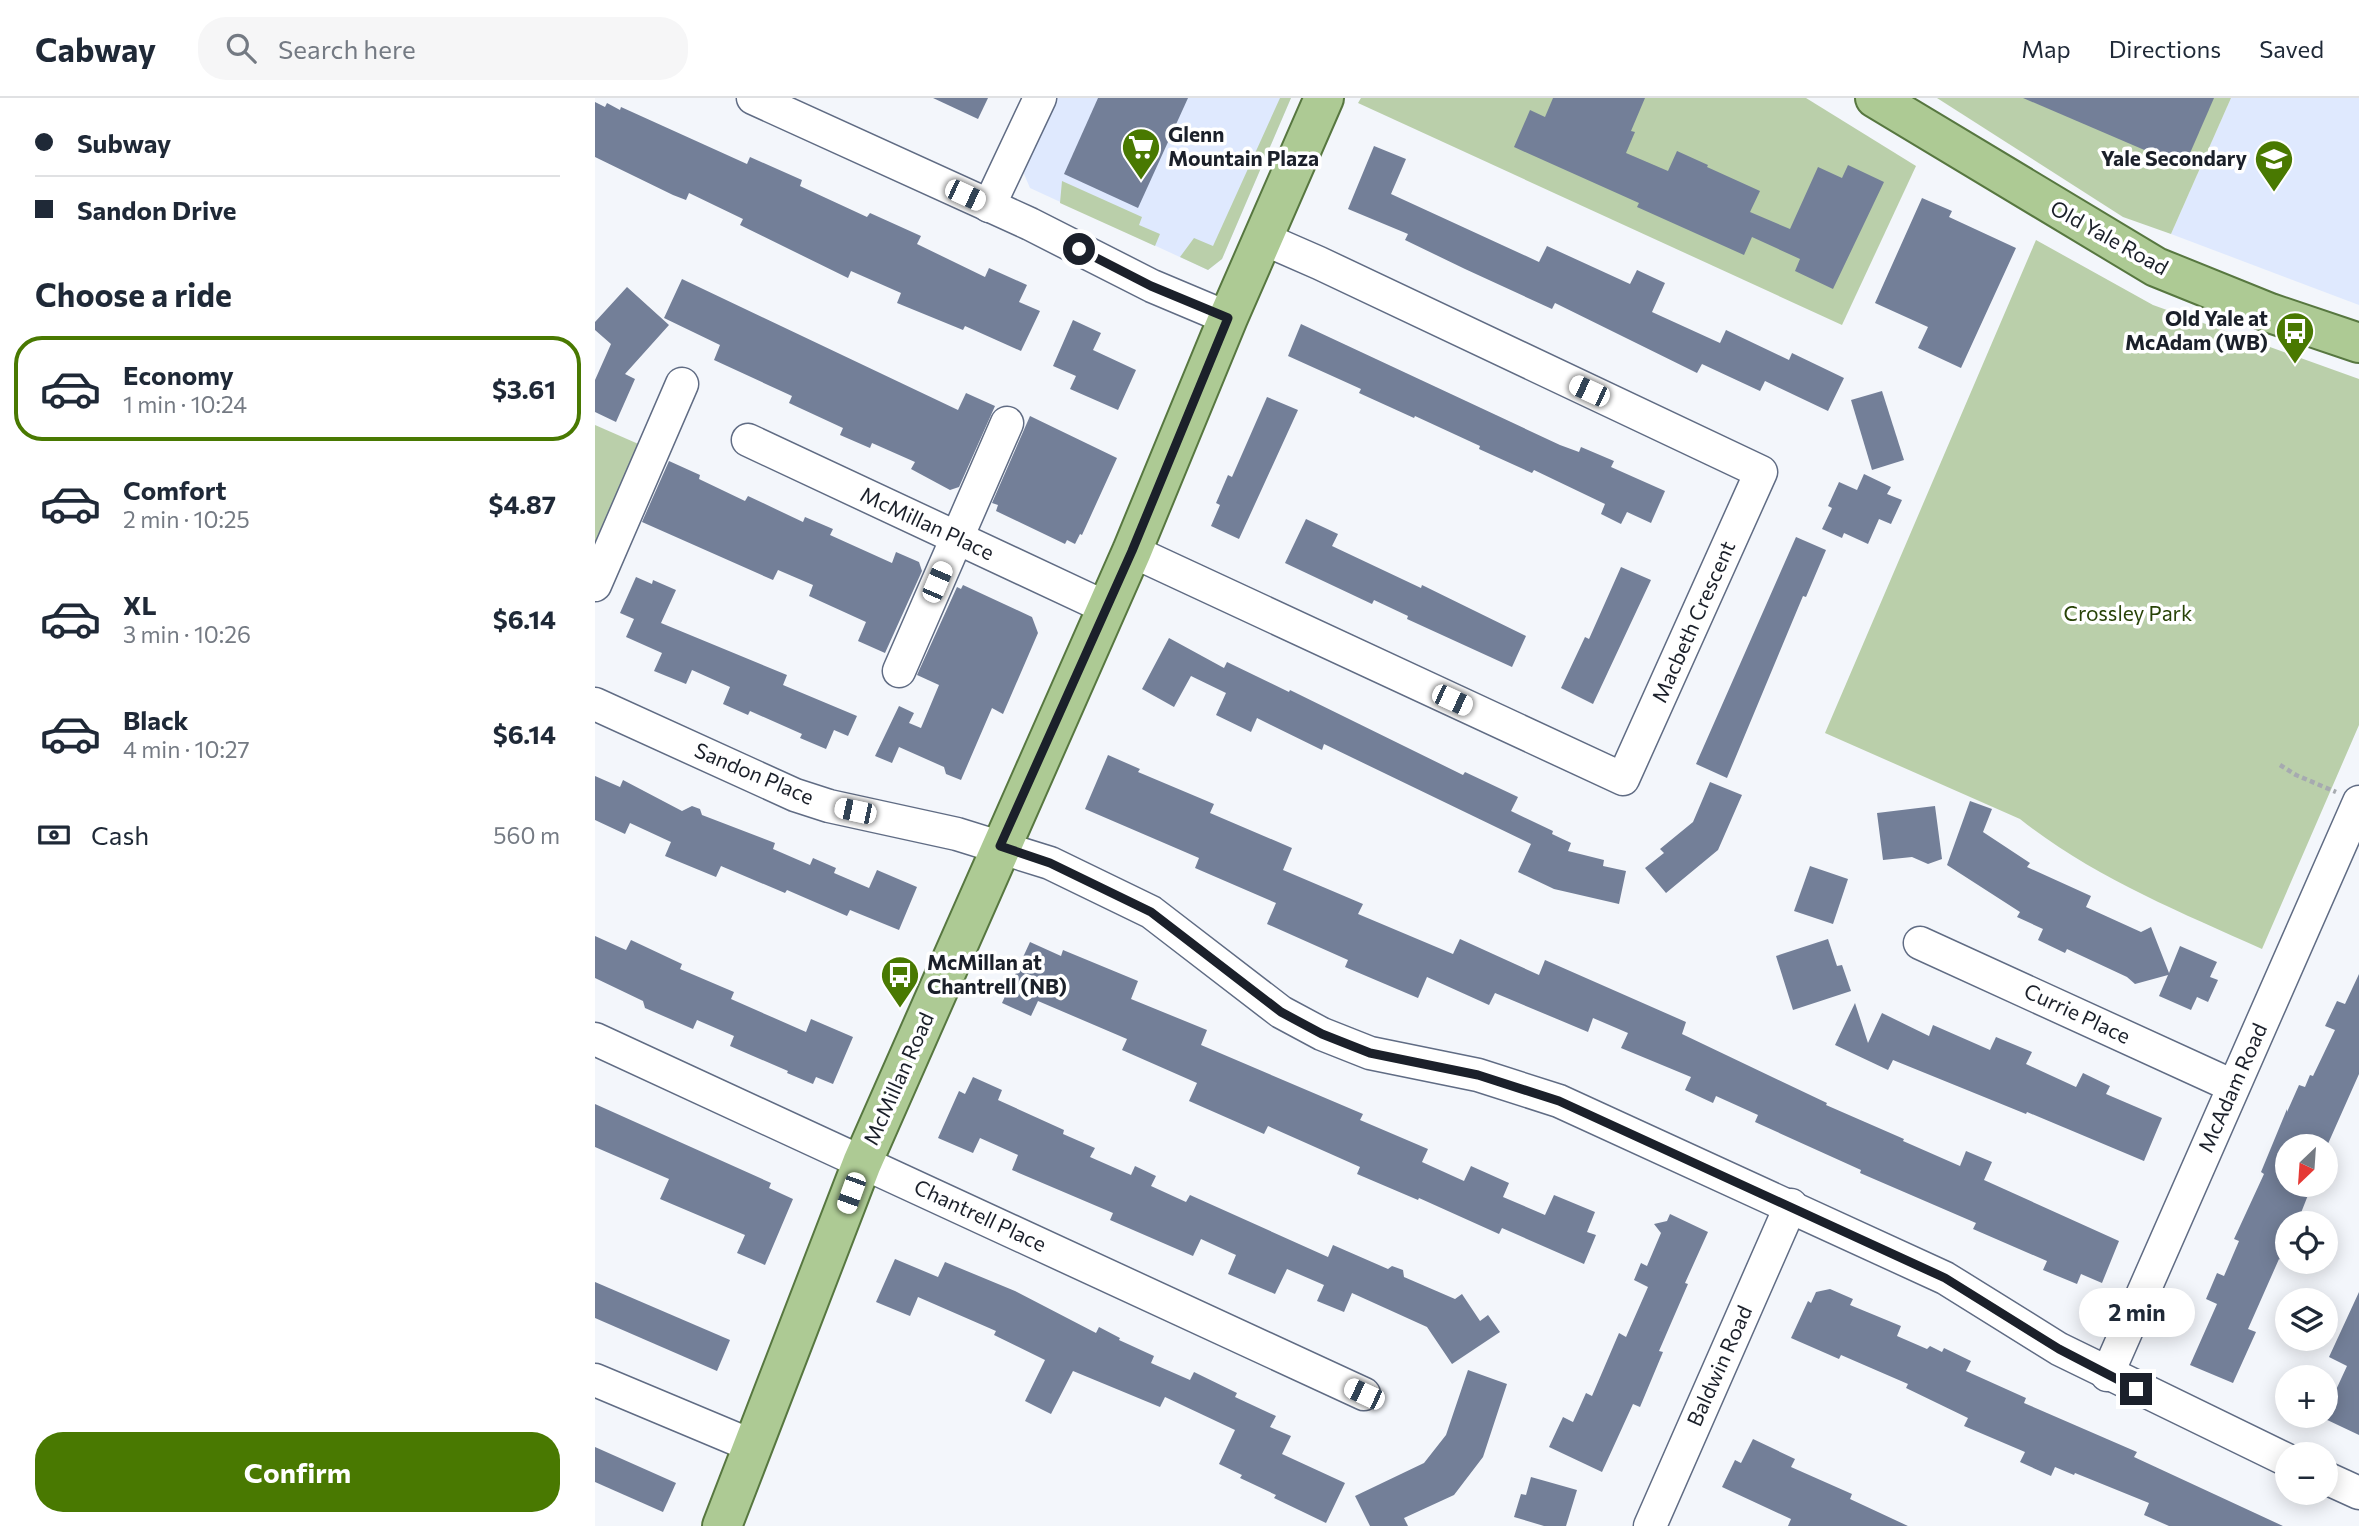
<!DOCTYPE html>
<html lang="en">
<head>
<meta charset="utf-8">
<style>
  body { margin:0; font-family:Commissioner,sans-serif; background:#f6f6f7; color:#1f2937; height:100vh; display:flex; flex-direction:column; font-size:26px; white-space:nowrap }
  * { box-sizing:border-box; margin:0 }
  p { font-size:23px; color:#747a83 }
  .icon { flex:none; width:38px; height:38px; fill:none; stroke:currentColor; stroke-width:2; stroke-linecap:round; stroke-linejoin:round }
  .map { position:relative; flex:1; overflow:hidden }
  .panel { display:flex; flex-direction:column; background:#fff; width:595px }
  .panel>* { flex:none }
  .banner { display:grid; align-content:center; height:154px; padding:0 35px; background:#fff }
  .needle { width:46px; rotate:205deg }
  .tools { position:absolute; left:1680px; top:1036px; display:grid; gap:14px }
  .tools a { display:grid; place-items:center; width:63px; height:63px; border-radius:50%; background:#fff; box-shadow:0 4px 18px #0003; font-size:35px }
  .end { position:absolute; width:32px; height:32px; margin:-16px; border:9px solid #1b202a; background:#fff; box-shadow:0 0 0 4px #fff }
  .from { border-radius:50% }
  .bubble { position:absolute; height:49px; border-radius:24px; background:#fff; box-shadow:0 4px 18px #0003; font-size:23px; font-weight:700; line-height:49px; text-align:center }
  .car { position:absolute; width:21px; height:42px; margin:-21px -10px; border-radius:9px; box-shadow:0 0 5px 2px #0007; background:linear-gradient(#fff 24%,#345 0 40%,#fff 0 76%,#345 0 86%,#fff 0) }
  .banner b { display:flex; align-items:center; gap:24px; height:66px; font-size:26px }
  .banner b+b { border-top:2px solid #e0e1e3 }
  .banner i { width:18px; height:18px; background:#1f2937 }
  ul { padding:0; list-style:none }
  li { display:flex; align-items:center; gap:21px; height:105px; margin:0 14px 10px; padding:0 21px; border:4px solid transparent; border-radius:28px }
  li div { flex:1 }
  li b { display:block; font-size:26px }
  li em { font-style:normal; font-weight:700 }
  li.selected { border-color:#497901 }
  li>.icon { width:63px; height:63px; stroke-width:1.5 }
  h2 { padding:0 35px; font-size:32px; line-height:84px }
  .pay { display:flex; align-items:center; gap:18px; height:77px; padding:0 35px; font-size:26px }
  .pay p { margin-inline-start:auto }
  .action { display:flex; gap:14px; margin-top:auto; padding:14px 35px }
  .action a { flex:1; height:80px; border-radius:28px; background:#497901; color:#fff; font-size:28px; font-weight:700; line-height:80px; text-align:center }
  header { display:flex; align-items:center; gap:42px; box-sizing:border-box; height:98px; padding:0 35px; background:#fff; border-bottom:2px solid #e0e1e3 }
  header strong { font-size:33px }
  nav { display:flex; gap:38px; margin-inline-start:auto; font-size:24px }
  .search { width:490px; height:63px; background:#f6f6f7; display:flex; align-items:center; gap:18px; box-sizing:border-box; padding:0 24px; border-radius:28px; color:#747a83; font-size:26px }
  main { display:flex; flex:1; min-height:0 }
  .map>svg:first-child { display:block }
  .built { fill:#dfe9fe }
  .green { fill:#bacfaa }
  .building { fill:#737f98 }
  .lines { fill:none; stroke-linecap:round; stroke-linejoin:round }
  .minor-casing { stroke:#606c84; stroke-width:35 }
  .major-casing { stroke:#577740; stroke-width:42 }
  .path { stroke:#a6aab0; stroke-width:4.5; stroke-dasharray:5 3.5; stroke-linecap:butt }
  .minor { stroke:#fff; stroke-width:32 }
  .major { stroke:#adca94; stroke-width:38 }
  .route { stroke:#1b202a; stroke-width:9 }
  .labels { text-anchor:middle; stroke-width:7; stroke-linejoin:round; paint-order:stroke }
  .poi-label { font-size:21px; font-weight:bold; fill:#1b202a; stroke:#fff; text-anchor:start }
  .street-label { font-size:21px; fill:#1b202a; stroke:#fff }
  .park-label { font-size:21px; fill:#284307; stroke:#fff }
</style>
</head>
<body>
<header>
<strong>Cabway</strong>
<div class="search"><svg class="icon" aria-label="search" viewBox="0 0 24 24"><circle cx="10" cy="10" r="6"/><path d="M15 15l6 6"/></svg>Search here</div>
<nav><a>Map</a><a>Directions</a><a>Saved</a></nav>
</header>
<main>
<section class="panel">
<div class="banner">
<b><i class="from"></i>Subway</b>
<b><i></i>Sandon Drive</b>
</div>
<h2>Choose a ride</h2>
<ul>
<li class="selected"><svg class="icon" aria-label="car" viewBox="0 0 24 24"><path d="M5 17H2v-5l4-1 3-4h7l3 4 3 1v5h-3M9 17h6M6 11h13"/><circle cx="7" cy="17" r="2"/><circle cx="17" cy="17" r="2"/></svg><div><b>Economy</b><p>1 min · 10:24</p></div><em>$3.61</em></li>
<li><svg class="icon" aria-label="car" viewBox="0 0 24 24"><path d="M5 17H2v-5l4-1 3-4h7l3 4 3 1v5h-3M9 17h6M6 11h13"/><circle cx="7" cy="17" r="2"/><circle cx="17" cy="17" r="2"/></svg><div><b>Comfort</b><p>2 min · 10:25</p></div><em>$4.87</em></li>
<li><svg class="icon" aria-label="car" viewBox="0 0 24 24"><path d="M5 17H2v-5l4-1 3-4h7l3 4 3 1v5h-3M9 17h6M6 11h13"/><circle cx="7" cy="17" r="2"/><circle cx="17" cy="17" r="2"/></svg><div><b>XL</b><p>3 min · 10:26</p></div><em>$6.14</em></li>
<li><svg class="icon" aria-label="car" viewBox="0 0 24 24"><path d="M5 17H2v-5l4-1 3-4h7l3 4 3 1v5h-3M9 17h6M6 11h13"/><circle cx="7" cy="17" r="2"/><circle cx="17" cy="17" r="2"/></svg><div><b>Black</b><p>4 min · 10:27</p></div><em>$6.14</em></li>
</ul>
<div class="pay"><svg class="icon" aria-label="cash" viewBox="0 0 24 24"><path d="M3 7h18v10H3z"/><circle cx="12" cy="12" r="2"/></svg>Cash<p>560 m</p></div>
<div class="action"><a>Confirm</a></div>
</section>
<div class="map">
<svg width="1764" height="1428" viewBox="0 0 1764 1428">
  <rect width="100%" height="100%" fill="#f3f6fb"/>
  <g class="built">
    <polygon points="459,0 696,0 627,161 613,172 435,90 429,76 429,66"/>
    <polygon points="1636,0 1764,0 1764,207 1576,136"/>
  </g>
  <g class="green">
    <polygon points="685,0 696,0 627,161 613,172 585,159 599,140 618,148"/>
    <polygon points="766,0 1211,0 1321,68 1247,227 763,5"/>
    <polygon points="1342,0 1636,0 1576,136 1528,119"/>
    <polygon points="467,83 547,119 544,127 565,136 560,148 465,105"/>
    <path d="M1441,142l117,65 206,74v346l-97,224c-84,-38 -169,-72 -242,-130l-195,-86z"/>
    <polygon points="0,327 48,348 0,454"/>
  </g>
  <g class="building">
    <polygon points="338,0 393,0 383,21"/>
    <polygon points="503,0 593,0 543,110 469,76"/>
    <polygon points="958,0 1050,0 1036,33 1040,34 1031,55 1073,73 1082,53 1113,67 1112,69 1165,93 1155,114 1195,131 1223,69 1247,80 1253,67 1289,84 1238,191 1200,173 1205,161 1157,139 1149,157 1042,109 1044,105 919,49 935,12 950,19"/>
    <polygon points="1428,0 1619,0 1589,69"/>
    <polygon points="0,4 10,9 12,5 25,12 26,9 152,66 155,59 207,82 205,88 272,119 275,115 326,138 322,146 390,179 394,170 432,187 424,204 445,213 426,253 370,228 368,232 302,205 306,195 256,173 253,180 145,127 148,121 94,95 91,102 78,97 0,59"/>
    <polygon points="779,48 811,61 796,96 944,164 952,148 1035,186 1042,172 1070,185 1057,214 1125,245 1131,232 1194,262 1197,255 1249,280 1233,313 1170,283 1165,293 1107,266 1102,275 960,205 957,211 870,171 810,142 813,136 753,111"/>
    <polygon points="1327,100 1357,113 1354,119 1421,150 1366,270 1323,250 1333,229 1280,205"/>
    <polygon points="87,181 363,312 371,295 400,308 364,389 355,392 316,371 320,364 277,345 275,350 245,337 248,330 194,305 197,298 119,262 125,247 69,220"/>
    <polygon points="32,189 74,227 30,276 40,281 21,324 0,314 0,282 16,246 0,232 0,224"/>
    <polygon points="478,222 506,235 498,252 541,272 523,312 475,291 481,278 458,268"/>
    <polygon points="706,226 965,347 984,354 986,349 1019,363 1016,369 1070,393 1056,425 1032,414 1026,426 1006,416 1010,406 939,372 937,375 884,351 885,348 820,318 819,320 764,295 766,291 693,258"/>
    <polygon points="1287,293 1309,362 1277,372 1256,302"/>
    <polygon points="672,299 703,312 644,441 616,428 625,407 621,405 633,377 637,379"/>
    <polygon points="435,318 522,360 487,437 485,436 480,446 472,442 470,446 401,413 403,407 397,405"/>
    <polygon points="74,363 105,377 104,381 150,403 153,398 208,424 210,419 238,431 235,437 297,465 301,454 324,464 327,473 290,555 263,543 271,524 214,498 218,487 183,472 178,482 47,424"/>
    <polygon points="1269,376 1296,389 1292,396 1307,402 1296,426 1284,421 1273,446 1249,435 1247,440 1227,431 1237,410 1233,408 1244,384 1262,392"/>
    <polygon points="711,421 743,436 737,448 826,490 827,487 931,538 917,569 812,521 813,518 779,502 777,506 690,465"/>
    <polygon points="1201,439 1231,452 1211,499 1208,498 1132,680 1101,666"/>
    <polygon points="1026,469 1056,482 998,606 966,590 990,539 994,541"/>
    <polygon points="41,479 57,486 58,482 81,492 66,525 192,577 188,587 262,618 253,638 239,632 231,651 205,640 207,636 155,613 153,617 128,606 135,589 97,572 91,586 59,573 67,555 31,539 39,521 25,515"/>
    <polygon points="368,487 437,519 443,535 408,616 397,610 366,682 351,676 349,669 304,649 297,665 280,658 304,608 319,615 314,625 326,630 344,587 322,577 362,489 366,491"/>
    <polygon points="574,540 629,570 632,564 694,594 695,592 868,677 870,674 923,699 916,713 958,733 957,736 976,745 973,753 1009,762 1008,768 1031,773 1024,806 959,791 923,774 936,746 729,646 727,652 662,620 656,634 621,617 631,595 596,578 579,609 547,591"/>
    <polygon points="513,657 545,671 543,674 619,706 615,715 697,750 688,772 768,806 763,816 858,856 865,841 944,877 950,862 1091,924 1087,936 1232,1005 1231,1007 1309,1041 1308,1043 1365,1068 1371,1053 1397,1064 1389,1082 1524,1143 1507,1185 1486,1176 1482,1186 1448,1172 1452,1163 1378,1131 1381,1125 1265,1075 1266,1072 1160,1024 1163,1017 1121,998 1118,1005 1090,992 1096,979 1026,950 1033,935 998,920 993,934 900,895 894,907 832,879 823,900 750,869 753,862 672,826 681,805 600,770 604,760 490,711"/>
    <polygon points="0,678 25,689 28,682 87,713 97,708 105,711 107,717 180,745 178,751 215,767 218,760 241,770 239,775 274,790 282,772 322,789 304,832 255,812 252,818 192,792 190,795 126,768 121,779 70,758 76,744 35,725 30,736 0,722"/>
    <polygon points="1115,684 1147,697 1123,752 1071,795 1050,770 1069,755 1065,751 1098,724"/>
    <polygon points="1375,703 1397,711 1388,734 1435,765 1432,769 1496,798 1491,809 1546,834 1556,829 1574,875 1585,848 1622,864 1615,879 1623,882 1613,904 1602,899 1596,912 1564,898 1573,877 1540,886 1532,879 1472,851 1470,855 1443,842 1448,831 1422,819 1425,814 1352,767"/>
    <polygon points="1340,708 1347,761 1333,766 1317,759 1288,762 1282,715"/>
    <polygon points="1215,768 1253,781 1238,826 1199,813"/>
    <polygon points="0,838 31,852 36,842 87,866 85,871 139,894 136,901 211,934 216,921 258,939 238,986 221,979 218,986 192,975 193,973 135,948 139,938 102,922 98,931 50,910 48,903 0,880"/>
    <polygon points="1233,841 1242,868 1247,867 1256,893 1198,912 1181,858"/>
    <polygon points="435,844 466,858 468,852 543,883 536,901 612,932 606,947 768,1016 765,1022 833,1051 827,1064 869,1083 876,1068 914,1085 908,1099 950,1117 959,1097 1000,1114 992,1134 1001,1137 989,1166 907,1130 904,1136 824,1100 823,1102 762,1076 765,1069 673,1028 669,1036 594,1003 602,985 527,952 532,941 443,903 436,918 407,905"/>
    <polygon points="1764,876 1764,976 1732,1048 1692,1048 1692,1087 1717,1087 1702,1125 1692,1125 1692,1165 1684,1161 1653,1231 1661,1234 1638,1285 1595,1267 1622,1206 1611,1201 1622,1175 1629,1178 1644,1143 1639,1141 1669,1076 1666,1074 1692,1011 1692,1014 1704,987 1710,989 1715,977 1718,978 1740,932 1730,928 1742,903 1750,906"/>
    <polygon points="1260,905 1273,945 1287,915 1334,938 1338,927 1395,952 1401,939 1437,954 1431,966 1481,989 1488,975 1515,988 1511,996 1567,1020 1549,1063 1432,1014 1431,1016 1298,962 1293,972 1240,947"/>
    <polygon points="378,979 407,992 403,1002 469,1032 468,1036 500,1050 495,1059 536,1077 540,1068 561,1078 556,1088 591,1104 595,1097 733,1159 738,1147 793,1171 797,1168 808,1172 809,1179 860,1201 867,1196 885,1223 893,1217 905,1234 857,1266 832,1229 757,1195 749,1214 722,1203 729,1187 692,1171 680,1196 633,1176 641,1157 606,1141 598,1158 515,1122 518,1115 417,1072 423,1057 385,1040 378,1055 343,1040 364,993 370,996"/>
    <polygon points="0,1006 176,1085 174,1090 198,1101 170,1167 142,1155 150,1137 65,1101 74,1081 0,1049"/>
    <polygon points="1075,1116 1113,1134 1090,1185 1093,1186 1064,1253 1068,1254 1045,1309 1038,1306 1007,1374 954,1349 968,1319 978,1324 991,1295 997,1298 1024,1235 1031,1239 1053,1189 1039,1182 1046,1165 1052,1168 1066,1135 1059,1126 1072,1123"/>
    <polygon points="300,1161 343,1179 350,1164 420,1193 501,1235 504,1229 525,1240 524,1242 559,1258 556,1265 595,1282 599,1274 642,1295 640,1299 681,1318 675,1329 696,1338 687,1356 750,1385 731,1425 679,1400 681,1397 645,1380 647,1377 624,1366 640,1332 570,1299 565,1309 478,1273 456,1316 430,1303 450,1262 399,1237 401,1233 323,1199 315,1218 281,1204"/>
    <polygon points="0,1184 135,1242 122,1273 0,1220"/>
    <polygon points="1235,1191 1258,1201 1255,1207 1306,1228 1302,1238 1332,1251 1335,1248 1347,1254 1349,1250 1376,1263 1371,1273 1431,1300 1429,1305 1542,1354 1539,1359 1688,1428 1574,1428 1549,1417 1554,1405 1480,1375 1479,1377 1460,1369 1456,1378 1425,1364 1430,1354 1369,1328 1373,1320 1311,1290 1313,1286 1246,1257 1244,1261 1196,1240 1213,1203 1216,1205 1221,1194"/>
    <polygon points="1764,1194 1764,1337 1728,1320 1752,1268 1734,1259"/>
    <polygon points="873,1272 912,1286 888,1359 859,1397 809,1420 813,1428 775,1428 760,1398 829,1365 851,1337"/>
    <polygon points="1158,1341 1200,1361 1196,1369 1257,1396 1255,1401 1313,1428 1193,1428 1196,1421 1127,1389 1140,1362 1146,1365"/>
    <polygon points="0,1349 81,1385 68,1414 0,1384"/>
    <polygon points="936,1379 982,1392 971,1428 949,1428 919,1419 926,1396 931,1397"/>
  </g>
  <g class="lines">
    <g class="minor-casing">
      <g id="minor">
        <polyline points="158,0 435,126 557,188 633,220"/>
        <polyline points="394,108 445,0"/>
        <polyline points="153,342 512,510"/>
        <polyline points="537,453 1028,681 1166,374 724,165 669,141"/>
        <polyline points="0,487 87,286"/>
        <polyline points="304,573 412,325"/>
        <polyline points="0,606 200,697 234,708 362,736 455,765 556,814 686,914 727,936 775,955 883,977 964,1003 1350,1180 1464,1251 1692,1362"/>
        <polyline points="1325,845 1638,988"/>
        <polyline points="0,941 769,1296"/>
        <polyline points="1512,1277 1764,704"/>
        <polyline points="0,1282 160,1349"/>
        <polyline points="1731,1380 1764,1395"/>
        <polyline points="1055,1428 1196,1107"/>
      </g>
    </g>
    <g class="major-casing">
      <g id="major">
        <polyline points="1280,0 1561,169 1675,215 1764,245"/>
        <polyline points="127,1428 267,1065 537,453 633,220 729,0"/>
      </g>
    </g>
    <polyline class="path" points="1685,667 1701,677 1741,694"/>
    <use href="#minor" class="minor"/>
    <use href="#major" class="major"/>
  </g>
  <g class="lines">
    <polyline class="route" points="484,151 556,188 633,220 537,453 405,748 455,765 556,814 686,914 727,936 775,955 883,977 964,1003 1350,1180 1464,1251 1541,1291"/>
  </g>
  <defs>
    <g id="supermarket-pin" transform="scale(2.0125)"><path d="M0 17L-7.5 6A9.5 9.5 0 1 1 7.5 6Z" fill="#497901" stroke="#fff"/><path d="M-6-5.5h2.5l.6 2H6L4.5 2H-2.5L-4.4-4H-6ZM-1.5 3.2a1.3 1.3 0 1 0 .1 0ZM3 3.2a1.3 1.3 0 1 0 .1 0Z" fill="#fff"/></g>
    <g id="school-pin" transform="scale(2.0125)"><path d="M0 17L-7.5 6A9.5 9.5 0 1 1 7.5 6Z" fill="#497901" stroke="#fff"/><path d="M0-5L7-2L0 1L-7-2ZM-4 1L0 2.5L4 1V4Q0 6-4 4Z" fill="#fff"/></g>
    <g id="bus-pin" transform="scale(2.0125)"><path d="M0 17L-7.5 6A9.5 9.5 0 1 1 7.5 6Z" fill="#497901" stroke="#fff"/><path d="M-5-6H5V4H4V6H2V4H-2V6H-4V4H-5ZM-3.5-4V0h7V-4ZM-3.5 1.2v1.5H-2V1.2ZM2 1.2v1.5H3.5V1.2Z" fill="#fff"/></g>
  </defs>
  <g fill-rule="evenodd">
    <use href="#supermarket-pin" x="546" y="49"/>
    <use href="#school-pin" x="1679" y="61"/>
    <use href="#bus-pin" x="1700" y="233"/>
    <use href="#bus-pin" x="305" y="877"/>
  </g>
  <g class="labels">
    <g class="poi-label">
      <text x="573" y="44">Glenn<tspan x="573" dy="24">Mountain Plaza</tspan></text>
      <text x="1652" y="68" text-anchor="end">Yale Secondary</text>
      <text x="1673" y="228" text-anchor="end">Old Yale at<tspan x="1673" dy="24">McAdam (WB)</tspan></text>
      <text x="332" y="872">McMillan at<tspan x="332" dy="24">Chantrell (NB)</tspan></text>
    </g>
    <g class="street-label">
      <text transform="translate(1514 140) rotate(29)" y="7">Old Yale Road</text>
      <text transform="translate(332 426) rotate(25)" y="7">McMillan Place</text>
      <text transform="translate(1099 524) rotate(-66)" y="7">Macbeth Crescent</text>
      <text transform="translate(159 676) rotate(23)" y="7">Sandon Place</text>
      <text transform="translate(1482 916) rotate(25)" y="7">Currie Place</text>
      <text transform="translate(304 981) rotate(-66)" y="7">McMillan Road</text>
      <text transform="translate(1638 990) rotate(-66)" y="7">McAdam Road</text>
      <text transform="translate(385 1118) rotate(25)" y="7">Chantrell Place</text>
      <text transform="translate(1125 1268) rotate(-66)" y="7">Baldwin Road</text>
    </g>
    <g class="park-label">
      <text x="1533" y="523">Crossley Park</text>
    </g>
  </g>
</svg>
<div class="tools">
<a><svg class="needle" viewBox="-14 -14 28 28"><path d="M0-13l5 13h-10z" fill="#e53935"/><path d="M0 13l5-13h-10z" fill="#747a83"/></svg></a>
<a><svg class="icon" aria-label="locate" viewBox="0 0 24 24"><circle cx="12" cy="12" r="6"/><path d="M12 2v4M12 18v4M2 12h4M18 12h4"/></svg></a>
<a><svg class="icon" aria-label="layers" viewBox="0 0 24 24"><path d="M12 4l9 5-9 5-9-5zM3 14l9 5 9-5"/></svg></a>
<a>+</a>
<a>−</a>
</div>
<i class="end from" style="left:484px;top:151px"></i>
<i class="end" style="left:1541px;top:1291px"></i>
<div class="bubble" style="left:1484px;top:1190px;width:116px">2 min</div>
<i class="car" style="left:370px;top:97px;rotate:115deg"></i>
<i class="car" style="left:994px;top:293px;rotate:295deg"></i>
<i class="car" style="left:342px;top:484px;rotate:23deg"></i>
<i class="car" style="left:857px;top:602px;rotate:115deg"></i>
<i class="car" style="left:260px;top:713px;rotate:282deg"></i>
<i class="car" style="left:256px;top:1095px;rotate:200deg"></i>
<i class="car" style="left:769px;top:1296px;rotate:295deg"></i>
</div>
</main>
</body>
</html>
